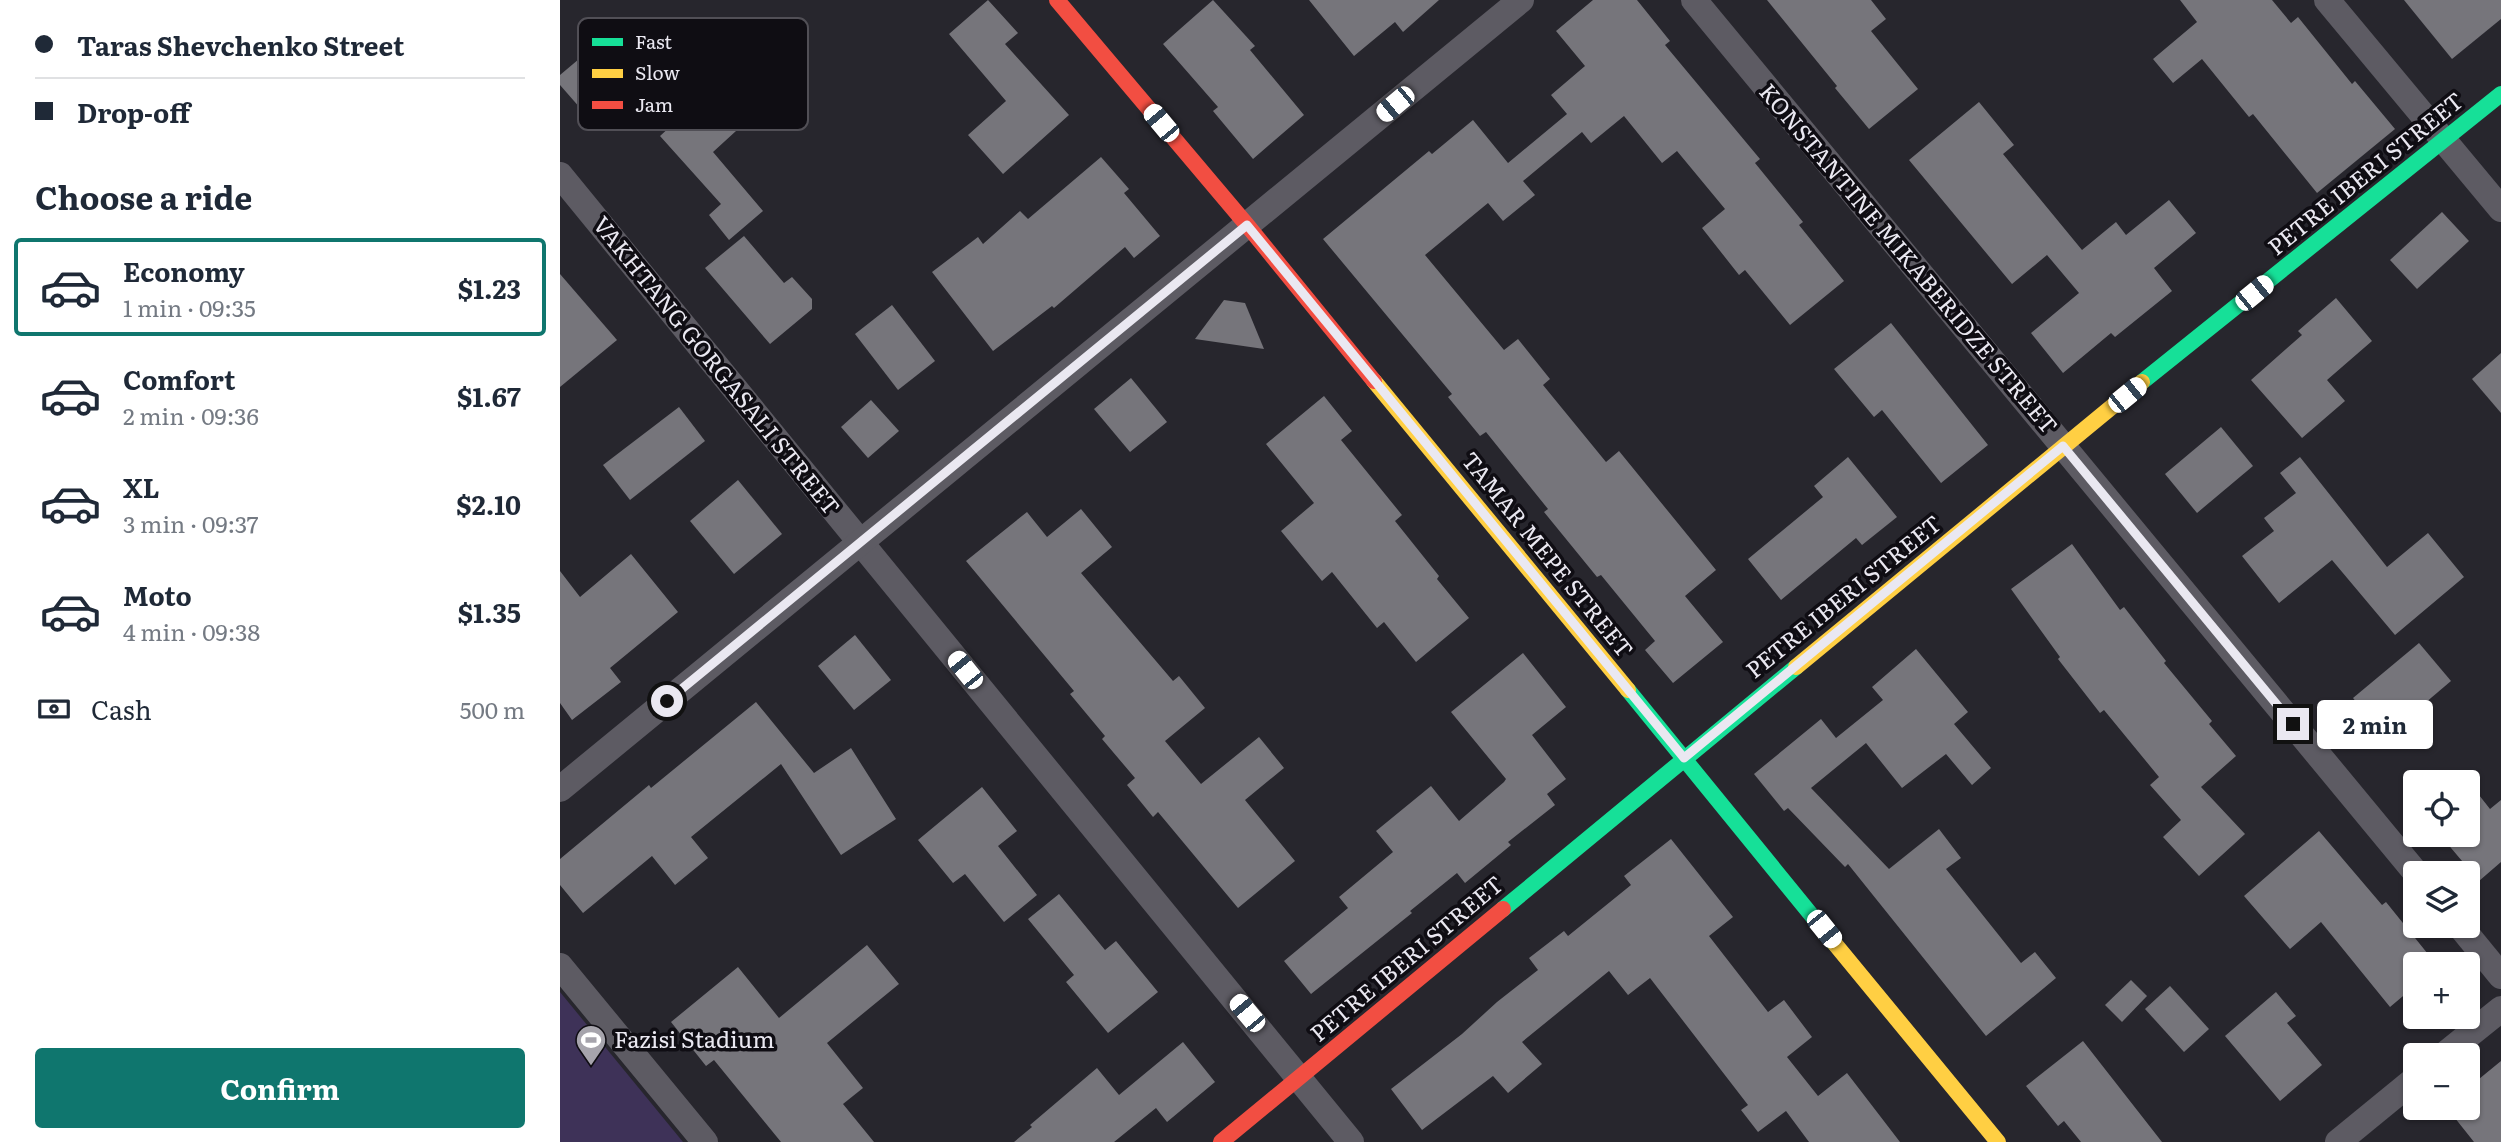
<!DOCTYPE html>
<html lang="en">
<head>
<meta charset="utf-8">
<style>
  body { margin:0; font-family:Literata,serif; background:#f2f2f3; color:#1f2937; height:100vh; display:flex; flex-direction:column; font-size:26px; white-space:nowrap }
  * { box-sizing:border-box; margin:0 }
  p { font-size:23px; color:#747a83 }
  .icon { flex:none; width:38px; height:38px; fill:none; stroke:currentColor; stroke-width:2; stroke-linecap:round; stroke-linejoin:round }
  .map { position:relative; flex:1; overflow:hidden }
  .sheet { display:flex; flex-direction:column; background:#fff; width:560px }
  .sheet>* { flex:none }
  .banner { display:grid; align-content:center; height:154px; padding:0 35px; background:#fff }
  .buttons { position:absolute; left:1843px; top:770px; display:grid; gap:14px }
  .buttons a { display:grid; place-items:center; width:77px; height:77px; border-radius:7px; background:#fff; box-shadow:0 2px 5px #0004; font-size:35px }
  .end { position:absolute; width:32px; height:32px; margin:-16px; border:9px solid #eae8f1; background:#111; box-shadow:0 0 0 4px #111 }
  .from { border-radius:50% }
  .bubble { position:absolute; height:49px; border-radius:7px; background:#fff; box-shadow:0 2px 5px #0004; font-size:23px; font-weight:700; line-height:49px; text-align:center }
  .car { position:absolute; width:21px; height:42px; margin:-21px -10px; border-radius:9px; box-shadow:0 0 5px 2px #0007; background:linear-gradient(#fff 24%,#345 0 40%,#fff 0 76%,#345 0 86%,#fff 0) }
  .banner b { display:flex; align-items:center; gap:24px; height:66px; font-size:26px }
  .banner b+b { border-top:2px solid #e0e1e3 }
  .banner i { width:18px; height:18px; background:#1f2937 }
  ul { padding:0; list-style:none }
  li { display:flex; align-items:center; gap:21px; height:98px; margin:0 14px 10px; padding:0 21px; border:4px solid transparent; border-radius:7px }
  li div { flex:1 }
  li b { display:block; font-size:26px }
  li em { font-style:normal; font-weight:700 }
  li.current { border-color:#0f766e }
  li>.icon { width:63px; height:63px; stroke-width:1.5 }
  h2 { padding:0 35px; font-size:32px; line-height:84px }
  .pay { display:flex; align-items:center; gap:18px; height:77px; padding:0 35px; font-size:26px }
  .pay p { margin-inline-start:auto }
  .primary-button { display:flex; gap:14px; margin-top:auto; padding:14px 35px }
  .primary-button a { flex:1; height:80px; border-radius:7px; background:#0f766e; color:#fff; font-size:28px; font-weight:700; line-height:80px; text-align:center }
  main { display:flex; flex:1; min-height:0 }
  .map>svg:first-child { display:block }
  .green { fill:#3e3258 }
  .building { fill:#76757b }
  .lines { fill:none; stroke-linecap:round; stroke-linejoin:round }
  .street { stroke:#5d5b63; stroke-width:26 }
  .fast { stroke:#16e098; stroke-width:16 }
  .slow { stroke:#ffcf43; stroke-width:16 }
  .jam { stroke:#f24e42; stroke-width:16 }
  .route { stroke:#eae8f1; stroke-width:9 }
  .labels { text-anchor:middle; stroke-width:7; stroke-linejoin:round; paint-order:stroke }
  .street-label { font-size:23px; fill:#eae8f1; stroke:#0f0d13 }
  .poi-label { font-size:23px; fill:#eae8f1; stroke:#0f0d13; text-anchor:start }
  .key { fill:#0f0d13; stroke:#514f56; stroke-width:2 }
  .key-label { font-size:19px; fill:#eae8f1 }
</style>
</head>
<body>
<main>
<section class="sheet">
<div class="banner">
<b><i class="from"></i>Taras Shevchenko Street</b>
<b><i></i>Drop-off</b>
</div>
<h2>Choose a ride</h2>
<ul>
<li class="current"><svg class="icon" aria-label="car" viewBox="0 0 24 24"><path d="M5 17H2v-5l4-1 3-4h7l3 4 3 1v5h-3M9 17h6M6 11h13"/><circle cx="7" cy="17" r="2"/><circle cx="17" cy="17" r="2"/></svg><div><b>Economy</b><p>1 min · 09:35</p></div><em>$1.23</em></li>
<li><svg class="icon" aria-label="car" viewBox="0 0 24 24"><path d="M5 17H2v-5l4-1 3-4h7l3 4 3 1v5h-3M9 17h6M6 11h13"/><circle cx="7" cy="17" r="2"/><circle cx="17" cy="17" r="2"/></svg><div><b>Comfort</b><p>2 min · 09:36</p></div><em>$1.67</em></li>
<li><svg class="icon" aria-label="car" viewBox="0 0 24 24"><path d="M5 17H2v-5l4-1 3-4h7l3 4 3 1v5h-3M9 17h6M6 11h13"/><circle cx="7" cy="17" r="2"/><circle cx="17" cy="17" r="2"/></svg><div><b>XL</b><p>3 min · 09:37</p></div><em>$2.10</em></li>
<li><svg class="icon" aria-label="car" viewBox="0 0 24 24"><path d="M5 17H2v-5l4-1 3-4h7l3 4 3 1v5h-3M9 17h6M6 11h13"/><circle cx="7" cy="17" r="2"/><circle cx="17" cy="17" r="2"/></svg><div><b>Moto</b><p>4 min · 09:38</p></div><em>$1.35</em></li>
</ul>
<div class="pay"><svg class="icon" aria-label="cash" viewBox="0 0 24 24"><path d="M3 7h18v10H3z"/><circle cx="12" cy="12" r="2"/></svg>Cash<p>500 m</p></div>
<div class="primary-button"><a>Confirm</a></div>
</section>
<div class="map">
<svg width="1941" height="1142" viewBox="0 0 1941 1142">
  <rect width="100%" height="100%" fill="#27262d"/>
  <polygon class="green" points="0,992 123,1142 0,1142"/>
  <g class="building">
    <polygon points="428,0 458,33 445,44 509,115 443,174 408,135 446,101 389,34"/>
    <polygon points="653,0 695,46 690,50 744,115 693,159 653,111 658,107 603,44"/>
    <polygon points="749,0 879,0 843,32 835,22 794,56"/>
    <polygon points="1033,0 1077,0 1110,41 1105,45 1200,159 1195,163 1243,222 1239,225 1284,281 1230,325 1185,270 1179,275 1142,228 1165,209 1117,151 1102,163 1064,116 1031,143 1022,132 963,181 975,195 943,221 928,203 865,255 944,350 958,339 990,379 983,385 1046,462 1059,451 1156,570 1125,596 1163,642 1113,683 1085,650 1095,641 1041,575 1037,577 984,512 988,509 926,432 920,436 888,397 892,394 763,239 869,151 872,154 913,120 948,163 1007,114 991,95 1025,66 996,31"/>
    <polygon points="1207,0 1311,0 1326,19 1311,31 1358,89 1309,129 1275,88 1277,86"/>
    <polygon points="1620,0 1712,0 1731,23 1738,17 1792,84 1795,81 1835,129 1757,193 1693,114 1689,117 1642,59 1613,83 1593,59 1637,22"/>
    <polygon points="1844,0 1941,0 1941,19 1892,59"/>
    <polygon points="51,32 83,70 28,117 0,85 0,75"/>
    <polygon points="167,75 199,110 153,152 203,211 169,240 149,215 161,204 100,136"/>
    <polygon points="1419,102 1454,145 1443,154 1522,250 1556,222 1566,235 1609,200 1636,233 1594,268 1612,291 1555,337 1551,333 1503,373 1471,333 1519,293 1487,255 1452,284 1349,160"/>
    <polygon points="541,157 569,189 564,193 600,236 574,258 565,247 494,308 492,306 433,351 372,272 418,237 423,244 460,211 468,219"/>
    <polygon points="1882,212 1909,241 1857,289 1830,260"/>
    <polygon points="184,236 224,283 232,277 252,299 252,309 210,344 145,268"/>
    <polygon points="0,274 57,340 0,387"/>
    <polygon points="1776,298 1812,341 1767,380 1785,401 1742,438 1691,380 1742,335 1738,331"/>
    <polygon points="664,300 685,303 704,349 635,339"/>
    <polygon points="332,305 375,361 338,390 295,334"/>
    <polygon points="1331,323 1428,445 1381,483 1322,410 1314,417 1274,369"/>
    <polygon points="1941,353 1941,413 1912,379"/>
    <polygon points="571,378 607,422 570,452 534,409"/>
    <polygon points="764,396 792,431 781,440 842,515 835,521 879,576 877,579 909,618 856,662 824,622 817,628 772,572 762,581 721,531 754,503 706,444"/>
    <polygon points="311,400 339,431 308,458 281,427"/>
    <polygon points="119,407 145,441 70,500 43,465"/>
    <polygon points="1661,427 1693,466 1637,513 1605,474"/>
    <polygon points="1288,457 1337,517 1302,545 1296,538 1221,600 1188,559 1263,497 1254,486"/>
    <polygon points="1740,457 1827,567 1868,533 1904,577 1835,635 1772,560 1719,603 1682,556 1714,531 1704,518 1736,493 1720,473"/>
    <polygon points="178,480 222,534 174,574 130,521"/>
    <polygon points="521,509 552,547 521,573 613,681 619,676 645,708 605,741 641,784 699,737 724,768 685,800 735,861 678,908 598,812 593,817 567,785 575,778 542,739 545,736 510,694 514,691 406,561 467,512 487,537"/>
    <polygon points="1512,544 1560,610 1564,607 1606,661 1604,663 1652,721 1649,724 1676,756 1641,787 1685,834 1639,876 1603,837 1621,820 1590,785 1599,777 1544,710 1540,713 1498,659 1500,657 1451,589"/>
    <polygon points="71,554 118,612 50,668 61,682 12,720 0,703 0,571 20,597"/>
    <polygon points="295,635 331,680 294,710 258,666"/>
    <polygon points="1859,643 1891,681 1825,737 1793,698"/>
    <polygon points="1356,649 1408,712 1394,724 1431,768 1412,785 1386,754 1342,788 1306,743 1251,788 1329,869 1379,829 1401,858 1386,869 1461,963 1475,952 1496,978 1426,1036 1288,864 1285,867 1228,808 1224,811 1194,774 1261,719 1276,738 1323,700 1312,687"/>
    <polygon points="963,653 1006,707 972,735 1006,779 987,794 995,805 948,842 951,845 905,883 897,873 850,911 852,913 751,994 724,961 788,908 779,897 833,852 816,831 871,786 899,821 944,782 946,779 891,712"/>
    <polygon points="196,702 254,773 291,748 336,819 281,855 221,764 131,837 148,858 115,885 92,856 23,913 0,885 0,859 89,785 91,788"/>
    <polygon points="1908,781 1930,809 1941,800 1941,862 1919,881 1880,835 1908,835"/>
    <polygon points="422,787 457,831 438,846 477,895 444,922 405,874 393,883 358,840"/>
    <polygon points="1759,831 1822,905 1826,902 1876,964 1855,964 1855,986 1830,1007 1761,922 1730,949 1684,896"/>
    <polygon points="1111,839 1173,917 1149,936 1208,1012 1224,1000 1252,1037 1227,1057 1258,1096 1287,1073 1340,1142 1249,1142 1226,1111 1198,1132 1181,1110 1188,1105 1090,978 1068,995 1049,971 962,1042 982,1064 948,1093 933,1076 862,1130 831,1089 902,1034 937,1002 978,970 969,958 1004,931 1008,936 1071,885 1064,876"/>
    <polygon points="499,894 545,950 556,941 598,992 548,1033 506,982 514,975 468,919"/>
    <polygon points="307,945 339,984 267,1043 303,1088 283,1104 314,1142 221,1142 154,1060 146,1066 111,1022 178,967 219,1018"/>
    <polygon points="1571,980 1587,996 1562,1022 1545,1005"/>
    <polygon points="1610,986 1649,1029 1624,1052 1585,1009"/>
    <polygon points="1716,992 1736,1016 1727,1023 1762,1065 1720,1101 1665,1036"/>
    <polygon points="1523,1041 1602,1142 1521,1142 1504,1121 1498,1126 1466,1086"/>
    <polygon points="623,1042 655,1082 607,1122 596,1108 554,1142 454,1142 472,1127 470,1125 537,1068 559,1095"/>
    <polygon points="1941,1061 1941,1142 1914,1142 1887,1108 1908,1108 1908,1088"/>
  </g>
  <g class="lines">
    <g class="street">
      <polyline points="1134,0 1856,873"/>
      <polyline points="1767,0 1941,209"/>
      <polyline points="0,175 791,1142"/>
      <polyline points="0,789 961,0"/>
      <polyline points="1900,926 1941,976"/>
      <polyline points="0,966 145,1142"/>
      <polyline points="1884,1055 1941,1009"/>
      <polyline points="1778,1142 1855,1079"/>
    </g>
    <g class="fast">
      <polyline points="1582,382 1941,94"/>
      <polyline points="1068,690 1275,944"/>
      <polyline points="943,909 1236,667"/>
    </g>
    <g class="slow">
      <polyline points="814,381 1068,690"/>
      <polyline points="1236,667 1582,382"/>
      <polyline points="1275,944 1438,1142"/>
    </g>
    <g class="jam">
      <polyline points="497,0 687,225 814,381"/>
      <polyline points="661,1142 943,909"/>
    </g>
  </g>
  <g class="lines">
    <polyline class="route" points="107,701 687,225 1124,758 1503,446 1733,724"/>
  </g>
  <defs>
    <g id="stadium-pin" transform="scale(1.575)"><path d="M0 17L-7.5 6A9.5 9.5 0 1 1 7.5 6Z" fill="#a6a4ac" stroke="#0f0d13"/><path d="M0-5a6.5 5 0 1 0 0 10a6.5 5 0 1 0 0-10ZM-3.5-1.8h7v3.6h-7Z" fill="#fff"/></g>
  </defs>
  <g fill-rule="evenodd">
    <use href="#stadium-pin" x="31" y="1040"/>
  </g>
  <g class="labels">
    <g class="street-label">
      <text transform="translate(1806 174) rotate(-39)" y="8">PETRE IBERI STREET</text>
      <text transform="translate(1348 259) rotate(50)" y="8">KONSTANTINE MIKABERIDZE STREET</text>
      <text transform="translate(156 366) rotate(51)" y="8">VAKHTANG GORGASALI STREET</text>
      <text transform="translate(987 555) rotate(51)" y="8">TAMAR MEPE STREET</text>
      <text transform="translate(1284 597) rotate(-39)" y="8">PETRE IBERI STREET</text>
      <text transform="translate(847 959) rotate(-40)" y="8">PETRE IBERI STREET</text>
    </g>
    <g class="poi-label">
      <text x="54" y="1048">Fazisi Stadium</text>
    </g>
  </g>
  <rect x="18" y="18" width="230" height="112" rx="10" class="key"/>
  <rect x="32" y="38" width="31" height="8" fill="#16e098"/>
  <rect x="32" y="69" width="31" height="9" fill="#ffcf43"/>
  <rect x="32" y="101" width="31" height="8" fill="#f24e42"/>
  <g class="key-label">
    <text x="75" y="49">Fast</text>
    <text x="75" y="80">Slow</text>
    <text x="75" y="112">Jam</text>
  </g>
</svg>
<div class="buttons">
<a><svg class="icon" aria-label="locate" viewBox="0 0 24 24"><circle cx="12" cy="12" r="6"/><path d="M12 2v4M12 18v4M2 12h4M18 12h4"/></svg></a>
<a><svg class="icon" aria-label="layers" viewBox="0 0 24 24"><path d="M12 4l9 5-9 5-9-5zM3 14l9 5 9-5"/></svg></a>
<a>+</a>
<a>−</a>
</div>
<i class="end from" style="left:107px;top:701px"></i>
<i class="end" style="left:1733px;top:724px"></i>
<div class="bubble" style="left:1757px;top:700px;width:116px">2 min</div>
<i class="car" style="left:835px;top:104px;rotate:230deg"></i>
<i class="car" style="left:601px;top:123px;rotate:320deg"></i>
<i class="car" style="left:1694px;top:293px;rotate:51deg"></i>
<i class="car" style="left:1567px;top:395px;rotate:51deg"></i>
<i class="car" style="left:405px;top:670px;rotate:321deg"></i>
<i class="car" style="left:1264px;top:929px;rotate:141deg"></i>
<i class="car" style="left:687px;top:1013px;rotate:320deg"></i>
</div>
</main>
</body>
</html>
